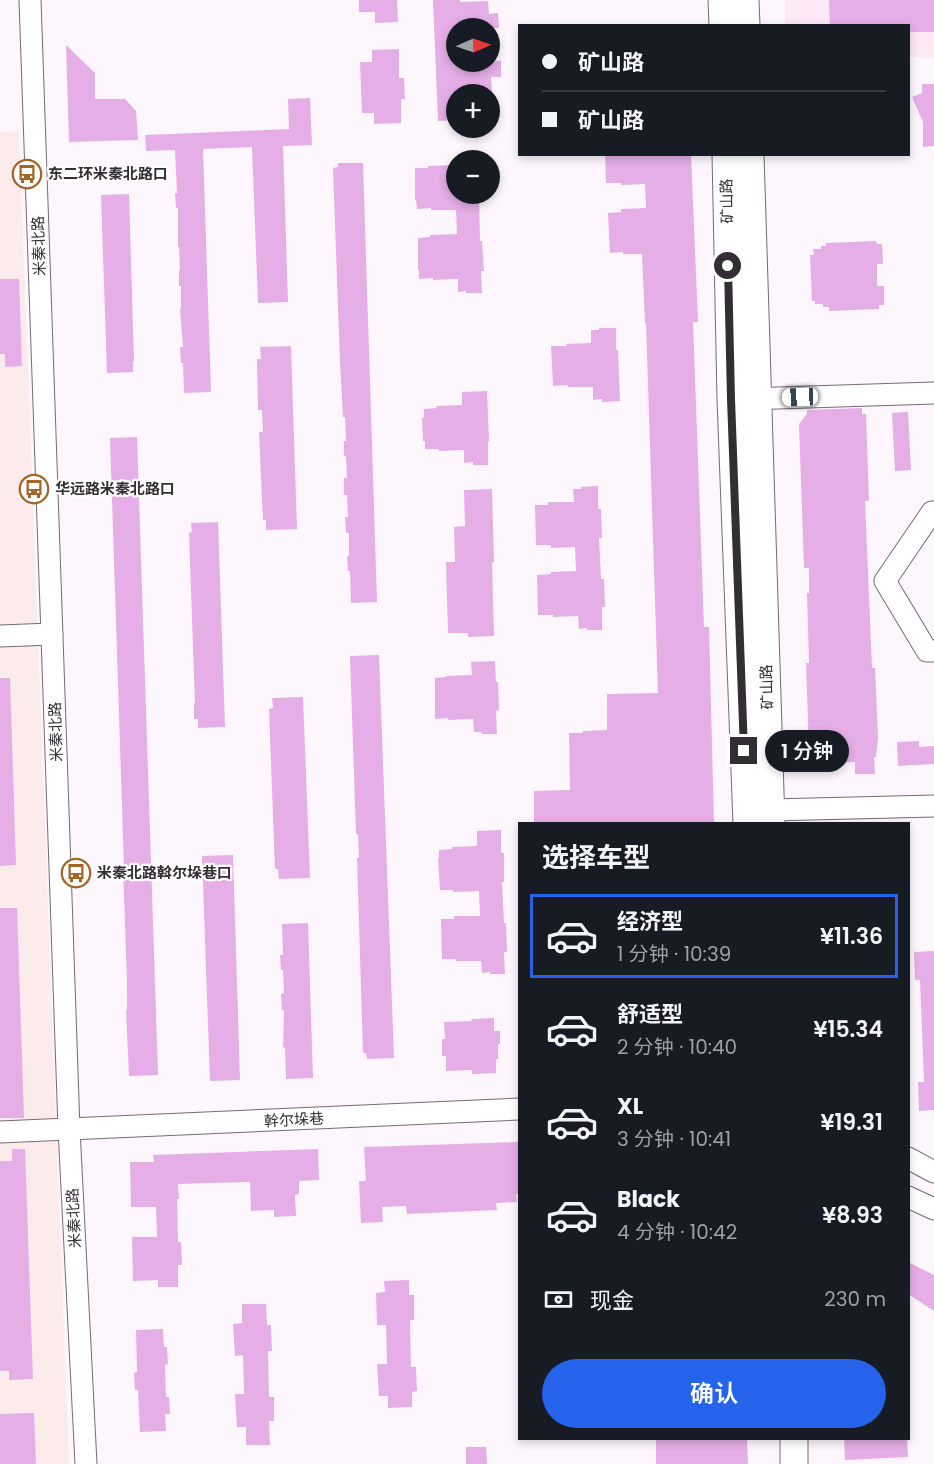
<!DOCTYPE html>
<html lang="zh">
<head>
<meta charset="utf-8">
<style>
  body { margin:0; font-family:Poppins,"Noto Sans SC",sans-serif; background:#20242c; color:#f1f3f6; height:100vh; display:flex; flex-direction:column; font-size:22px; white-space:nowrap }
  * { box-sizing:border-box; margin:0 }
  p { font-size:20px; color:#9ea1a6 }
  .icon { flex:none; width:33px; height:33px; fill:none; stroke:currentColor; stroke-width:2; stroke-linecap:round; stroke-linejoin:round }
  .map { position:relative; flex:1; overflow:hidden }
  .panel { position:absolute; left:518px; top:822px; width:392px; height:618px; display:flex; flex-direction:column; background:#171b24; border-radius:0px; box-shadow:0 3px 9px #0003 }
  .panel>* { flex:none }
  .hud { position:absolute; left:518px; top:24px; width:392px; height:132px; border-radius:0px; box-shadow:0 3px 9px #0003; display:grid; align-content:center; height:132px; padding:0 24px; background:#171b24 }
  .needle { width:39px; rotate:88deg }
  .buttons { position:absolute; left:446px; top:18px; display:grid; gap:12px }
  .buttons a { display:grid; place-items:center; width:54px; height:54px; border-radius:50%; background:#171b24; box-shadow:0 3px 9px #0003; font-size:30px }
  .end { position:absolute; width:27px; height:27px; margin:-14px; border:8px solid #332e33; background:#fff; box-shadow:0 0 0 3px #fff }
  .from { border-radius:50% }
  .bubble { position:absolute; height:42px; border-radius:21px; background:#171b24; box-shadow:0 3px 9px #0003; font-size:20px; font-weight:600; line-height:42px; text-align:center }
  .car { position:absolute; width:18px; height:36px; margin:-18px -9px; border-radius:8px; box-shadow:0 0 4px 2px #0007; background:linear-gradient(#fff 24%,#345 0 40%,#fff 0 76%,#345 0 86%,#fff 0) }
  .hud b { display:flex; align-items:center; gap:21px; height:57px; font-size:22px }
  .hud b+b { border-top:2px solid #363941 }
  .hud i { width:15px; height:15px; background:#f1f3f6 }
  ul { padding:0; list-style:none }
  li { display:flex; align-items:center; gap:18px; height:84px; margin:0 12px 9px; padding:0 12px; border:3px solid transparent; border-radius:0px }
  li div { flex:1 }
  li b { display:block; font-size:22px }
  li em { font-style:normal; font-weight:600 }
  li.active { border-color:#2563eb }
  li>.icon { width:54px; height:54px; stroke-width:1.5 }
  h2 { padding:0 24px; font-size:27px; line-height:72px }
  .pay { display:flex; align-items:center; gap:15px; height:66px; padding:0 24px; font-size:22px }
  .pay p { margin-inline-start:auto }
  .action { display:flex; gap:12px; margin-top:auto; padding:12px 24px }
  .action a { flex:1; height:69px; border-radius:36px; background:#2563eb; color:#fff; font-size:24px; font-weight:600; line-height:69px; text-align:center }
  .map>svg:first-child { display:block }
  .commercial { fill:#fee8f6 }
  .industrial { fill:#fbebea }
  .building { fill:#e5aee6 }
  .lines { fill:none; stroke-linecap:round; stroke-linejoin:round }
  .minor-casing { stroke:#756b75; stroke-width:23 }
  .major-casing { stroke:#756b75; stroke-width:29 }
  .minor { stroke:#fff; stroke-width:21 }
  .major { stroke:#fff; stroke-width:27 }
  .route { stroke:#332e33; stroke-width:8 }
  .labels { text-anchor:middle; stroke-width:4.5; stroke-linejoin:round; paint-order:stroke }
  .poi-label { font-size:15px; font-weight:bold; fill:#332e33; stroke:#fff; text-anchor:start }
  .street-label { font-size:15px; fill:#332e33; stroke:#fff }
</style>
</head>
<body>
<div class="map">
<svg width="934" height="1464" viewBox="0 0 934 1464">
  <rect width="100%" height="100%" fill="#fef6fd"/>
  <polygon class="commercial" points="785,0 934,0 934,57 908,57 908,26 785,25"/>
  <polygon class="industrial" points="19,131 69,1464 0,1464 0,132"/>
  <g class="building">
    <polygon points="359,0 397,0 398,22 375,23 375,12 359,12"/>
    <polygon points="433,0 460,0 460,2 488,1 489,14 498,13 499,28 456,28 456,62 501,61 501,77 491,77 492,94 456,94 456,120 438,121"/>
    <polygon points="829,0 934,0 934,32 908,32 908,26 830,26"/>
    <polygon points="66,45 95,73 95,99 125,99 136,111 138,140 69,142"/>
    <polygon points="399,49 399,78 404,78 405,99 401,99 401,123 374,124 374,113 362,113 360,62 372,62 372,50"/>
    <polygon points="922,84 934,84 934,146 923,147 923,122 912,97 922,93"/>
    <polygon points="310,98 312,145 283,146 288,302 258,303 252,147 203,149 211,392 184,393 183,363 181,363 180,347 183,347 180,309 181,309 181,286 179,286 179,270 180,270 179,247 178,247 178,208 176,208 175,193 177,193 175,150 146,151 145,135 289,129 288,99"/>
    <polygon points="605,154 691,154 698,322 693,322 704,627 709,627 714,824 534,824 534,791 570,790 569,733 583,733 583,731 607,730 607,694 658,693 646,323 645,323 642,254 623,254 623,252 610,253 608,213 621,212 621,209 646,208 645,184 621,185 621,183 606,183"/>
    <polygon points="338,163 363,163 377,602 351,603 350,571 348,571 347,556 349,556 349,533 346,533 345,517 348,517 347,495 344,495 344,478 347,478 346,456 344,456 344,441 346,441 345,417 343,417 340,362 333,168 338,167"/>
    <polygon points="456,165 456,194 479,194 480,241 482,241 484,271 481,271 482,293 466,293 466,291 458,292 458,279 433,280 433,278 419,279 419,270 418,270 418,238 430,237 430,235 457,234 456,210 431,210 431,208 417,209 416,200 415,200 415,168 428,168 428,166"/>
    <polygon points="129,194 134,361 133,361 133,372 107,373 101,195"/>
    <polygon points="876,241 877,244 882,244 883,264 877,264 877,286 884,286 884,305 879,305 879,309 829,311 829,307 823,307 823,304 815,304 815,301 812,301 810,255 814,255 813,249 821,249 821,246 826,246 826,243"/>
    <polygon points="0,279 19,279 22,366 5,367 5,354 0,354"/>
    <polygon points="599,328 616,328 616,350 618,350 620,401 602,402 602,399 593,400 593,387 568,387 568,385 553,386 551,346 567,346 566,344 591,343 591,330 599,330"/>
    <polygon points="291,346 297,529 266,530 266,520 263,520 259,432 263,432 262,410 258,410 257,359 261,359 260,347"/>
    <polygon points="487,391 489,441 488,442 488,465 473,465 473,462 464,463 464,450 439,451 439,449 425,449 425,441 423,441 422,418 424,418 424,409 437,408 436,406 462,405 462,392"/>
    <polygon points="862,408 862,414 866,414 869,501 865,501 872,668 875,668 878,738 876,757 874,757 875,774 855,774 855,762 820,764 820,759 809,749 806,663 809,663 807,593 809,593 809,568 804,568 799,424 807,414 807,410"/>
    <polygon points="908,412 911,470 895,471 892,413"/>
    <polygon points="137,437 158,1075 129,1076 126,1010 127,1010 127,981 123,868 124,868 110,438"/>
    <polygon points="598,486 598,509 601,509 602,538 599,538 601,579 604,579 605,607 602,607 602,630 587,630 587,628 579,629 578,616 553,617 553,615 538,615 537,575 551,574 551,572 576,571 575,547 551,548 551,545 536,545 535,505 548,505 548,502 574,502 573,489 581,489 581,487"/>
    <polygon points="492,489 494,562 492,562 494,636 468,637 468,633 448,633 446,562 455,562 454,527 465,526 464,490"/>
    <polygon points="218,522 225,727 198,728 198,719 194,719 194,703 195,703 189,533 192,532 191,523"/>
    <polygon points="379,655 394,1058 367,1059 366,1053 363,1053 357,858 359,858 358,834 356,834 350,656"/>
    <polygon points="495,661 496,682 498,682 499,710 496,711 497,734 482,734 481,732 474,732 473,719 448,720 448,718 435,719 435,678 446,677 446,676 472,675 471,662"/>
    <polygon points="0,678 10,678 16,865 0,866"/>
    <polygon points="303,697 310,878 279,879 278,869 275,869 269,709 273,708 272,698"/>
    <polygon points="919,741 919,747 934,746 934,764 898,766 897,742"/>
    <polygon points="501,830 501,853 504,853 504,882 502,882 504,923 506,923 507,952 504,952 505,974 490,974 490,972 482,973 481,961 456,961 456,959 442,959 441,919 454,919 454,916 480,916 479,891 453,892 453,890 440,890 438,858 439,858 439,850 452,849 452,847 477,846 477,831"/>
    <polygon points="233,855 240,1080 210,1081 202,856"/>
    <polygon points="0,908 17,908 24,1118 0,1118"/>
    <polygon points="308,923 313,1078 286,1079 285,1047 283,1048 284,1010 282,1010 281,994 284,993 283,970 281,970 280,955 283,955 282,924"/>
    <polygon points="934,951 934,1110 919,1111 918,1082 924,1082 920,980 915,980 914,952"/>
    <polygon points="494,1018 494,1031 500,1031 500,1044 498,1044 498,1059 496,1059 496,1073 472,1074 472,1070 446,1071 446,1056 442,1056 442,1039 445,1039 444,1022 472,1021 471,1019"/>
    <polygon points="519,1142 519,1194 516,1194 517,1202 496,1203 497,1210 407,1214 406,1206 382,1207 383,1222 361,1223 359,1181 366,1181 364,1147"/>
    <polygon points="12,1149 25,1149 33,1379 9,1380 9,1371 0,1371 0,1161 12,1161"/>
    <polygon points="318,1149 319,1180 299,1181 299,1194 295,1195 296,1216 274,1217 274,1210 251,1211 250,1182 178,1184 179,1199 177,1199 178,1242 181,1242 182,1265 178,1265 178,1287 158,1287 158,1280 133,1281 132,1237 157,1237 156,1207 131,1207 130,1162 154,1162 153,1155"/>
    <polygon points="908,1262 934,1275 934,1311 908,1294"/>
    <polygon points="409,1280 409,1295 414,1295 414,1320 410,1320 411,1367 416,1367 417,1391 412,1392 412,1407 388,1408 388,1396 379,1396 377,1364 387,1364 386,1325 377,1325 376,1293 385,1292 384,1281"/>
    <polygon points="242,1304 266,1304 267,1325 271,1325 272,1351 268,1351 269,1397 274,1397 274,1421 269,1421 270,1445 246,1445 246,1427 237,1427 235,1394 244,1394 243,1355 235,1356 233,1324 242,1323"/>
    <polygon points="163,1329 164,1347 167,1347 168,1364 165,1365 166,1397 169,1397 170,1414 165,1414 166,1431 140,1432 138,1390 135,1390 134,1373 137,1372 136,1330"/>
    <polygon points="34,1413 36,1464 0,1464 0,1414"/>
    <polygon points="656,1438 747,1438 748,1464 656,1464"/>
    <polygon points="844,1438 907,1438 908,1457 845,1460"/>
    <polygon points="466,1447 486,1447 487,1464 466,1464"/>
  </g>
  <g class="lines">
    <g class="minor-casing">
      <g id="minor">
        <polyline points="30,0 69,1129 86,1464"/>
        <polyline points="744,399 934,393"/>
        <polyline points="934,512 932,512 885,581 927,651 934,651"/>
        <polyline points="0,636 52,634"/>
        <polyline points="771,810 934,806"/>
        <polyline points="0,1132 519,1109"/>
        <polyline points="908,1158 934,1172"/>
        <polyline points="908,1197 934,1209"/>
      </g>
    </g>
    <g class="major-casing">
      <g id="major">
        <polyline points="722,0 723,26"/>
        <polyline points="745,0 746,26"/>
        <polyline points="726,154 731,399 747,824"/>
        <polyline points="750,154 771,824"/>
        <polyline points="794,1438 794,1464"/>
      </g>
    </g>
    <use href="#minor" class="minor"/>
    <use href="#major" class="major"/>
  </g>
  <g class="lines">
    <polyline class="route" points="728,266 731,399 744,751"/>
  </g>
  <defs>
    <g id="bus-ring" transform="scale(1.5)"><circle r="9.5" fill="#fff" stroke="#a3662a" stroke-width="1.5"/><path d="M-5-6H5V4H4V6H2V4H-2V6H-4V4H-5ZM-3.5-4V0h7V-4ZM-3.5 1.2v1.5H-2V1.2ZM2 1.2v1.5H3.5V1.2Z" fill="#a3662a"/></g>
  </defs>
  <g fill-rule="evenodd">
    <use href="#bus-ring" x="27" y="174"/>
    <use href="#bus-ring" x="34" y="489"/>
    <use href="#bus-ring" x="76" y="873"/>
  </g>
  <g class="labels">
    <g class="poi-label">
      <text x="48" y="179">东二环米秦北路口</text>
      <text x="55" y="494">华远路米秦北路口</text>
      <text x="97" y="878">米秦北路斡尔垛巷口</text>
    </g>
    <g class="street-label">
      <text transform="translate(727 201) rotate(-91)" y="5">矿山路</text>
      <text transform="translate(39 246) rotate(-92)" y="5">米秦北路</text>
      <text transform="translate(767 687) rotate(-92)" y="5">矿山路</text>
      <text transform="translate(56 732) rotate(-92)" y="5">米秦北路</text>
      <text transform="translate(294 1120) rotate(-3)" y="5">幹尔垛巷</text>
      <text transform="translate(74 1218) rotate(-93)" y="5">米秦北路</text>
    </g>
  </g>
</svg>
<div class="buttons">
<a><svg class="needle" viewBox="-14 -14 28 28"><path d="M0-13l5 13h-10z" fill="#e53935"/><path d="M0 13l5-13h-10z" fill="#9ea1a6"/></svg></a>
<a>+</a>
<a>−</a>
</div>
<i class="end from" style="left:728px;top:266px"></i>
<i class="end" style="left:744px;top:751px"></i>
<div class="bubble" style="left:765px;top:730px;width:84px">1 分钟</div>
<i class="car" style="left:800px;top:397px;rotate:268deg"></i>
<div class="hud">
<b><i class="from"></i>矿山路</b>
<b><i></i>矿山路</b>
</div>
<section class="panel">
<h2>选择车型</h2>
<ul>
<li class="active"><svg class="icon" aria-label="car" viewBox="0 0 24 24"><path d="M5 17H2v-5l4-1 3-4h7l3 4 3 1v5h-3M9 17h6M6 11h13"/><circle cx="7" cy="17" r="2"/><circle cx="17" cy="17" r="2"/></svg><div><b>经济型</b><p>1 分钟 · 10:39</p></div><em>¥11.36</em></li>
<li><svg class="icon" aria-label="car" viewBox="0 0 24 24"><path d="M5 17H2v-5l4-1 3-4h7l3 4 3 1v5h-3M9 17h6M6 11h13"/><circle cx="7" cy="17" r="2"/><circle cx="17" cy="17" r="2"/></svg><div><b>舒适型</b><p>2 分钟 · 10:40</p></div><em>¥15.34</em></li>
<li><svg class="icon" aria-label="car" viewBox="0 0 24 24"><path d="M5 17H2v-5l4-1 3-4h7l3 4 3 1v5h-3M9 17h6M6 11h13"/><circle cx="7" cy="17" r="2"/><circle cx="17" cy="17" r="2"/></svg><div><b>XL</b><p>3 分钟 · 10:41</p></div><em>¥19.31</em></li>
<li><svg class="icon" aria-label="car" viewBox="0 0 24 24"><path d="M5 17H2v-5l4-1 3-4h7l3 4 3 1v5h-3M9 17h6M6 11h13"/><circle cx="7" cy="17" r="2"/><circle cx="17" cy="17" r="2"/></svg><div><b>Black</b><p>4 分钟 · 10:42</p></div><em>¥8.93</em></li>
</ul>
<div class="pay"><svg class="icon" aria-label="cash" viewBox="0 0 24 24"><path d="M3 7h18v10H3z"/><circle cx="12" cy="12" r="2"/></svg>现金<p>230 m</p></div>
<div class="action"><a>确认</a></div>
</section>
</div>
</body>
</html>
